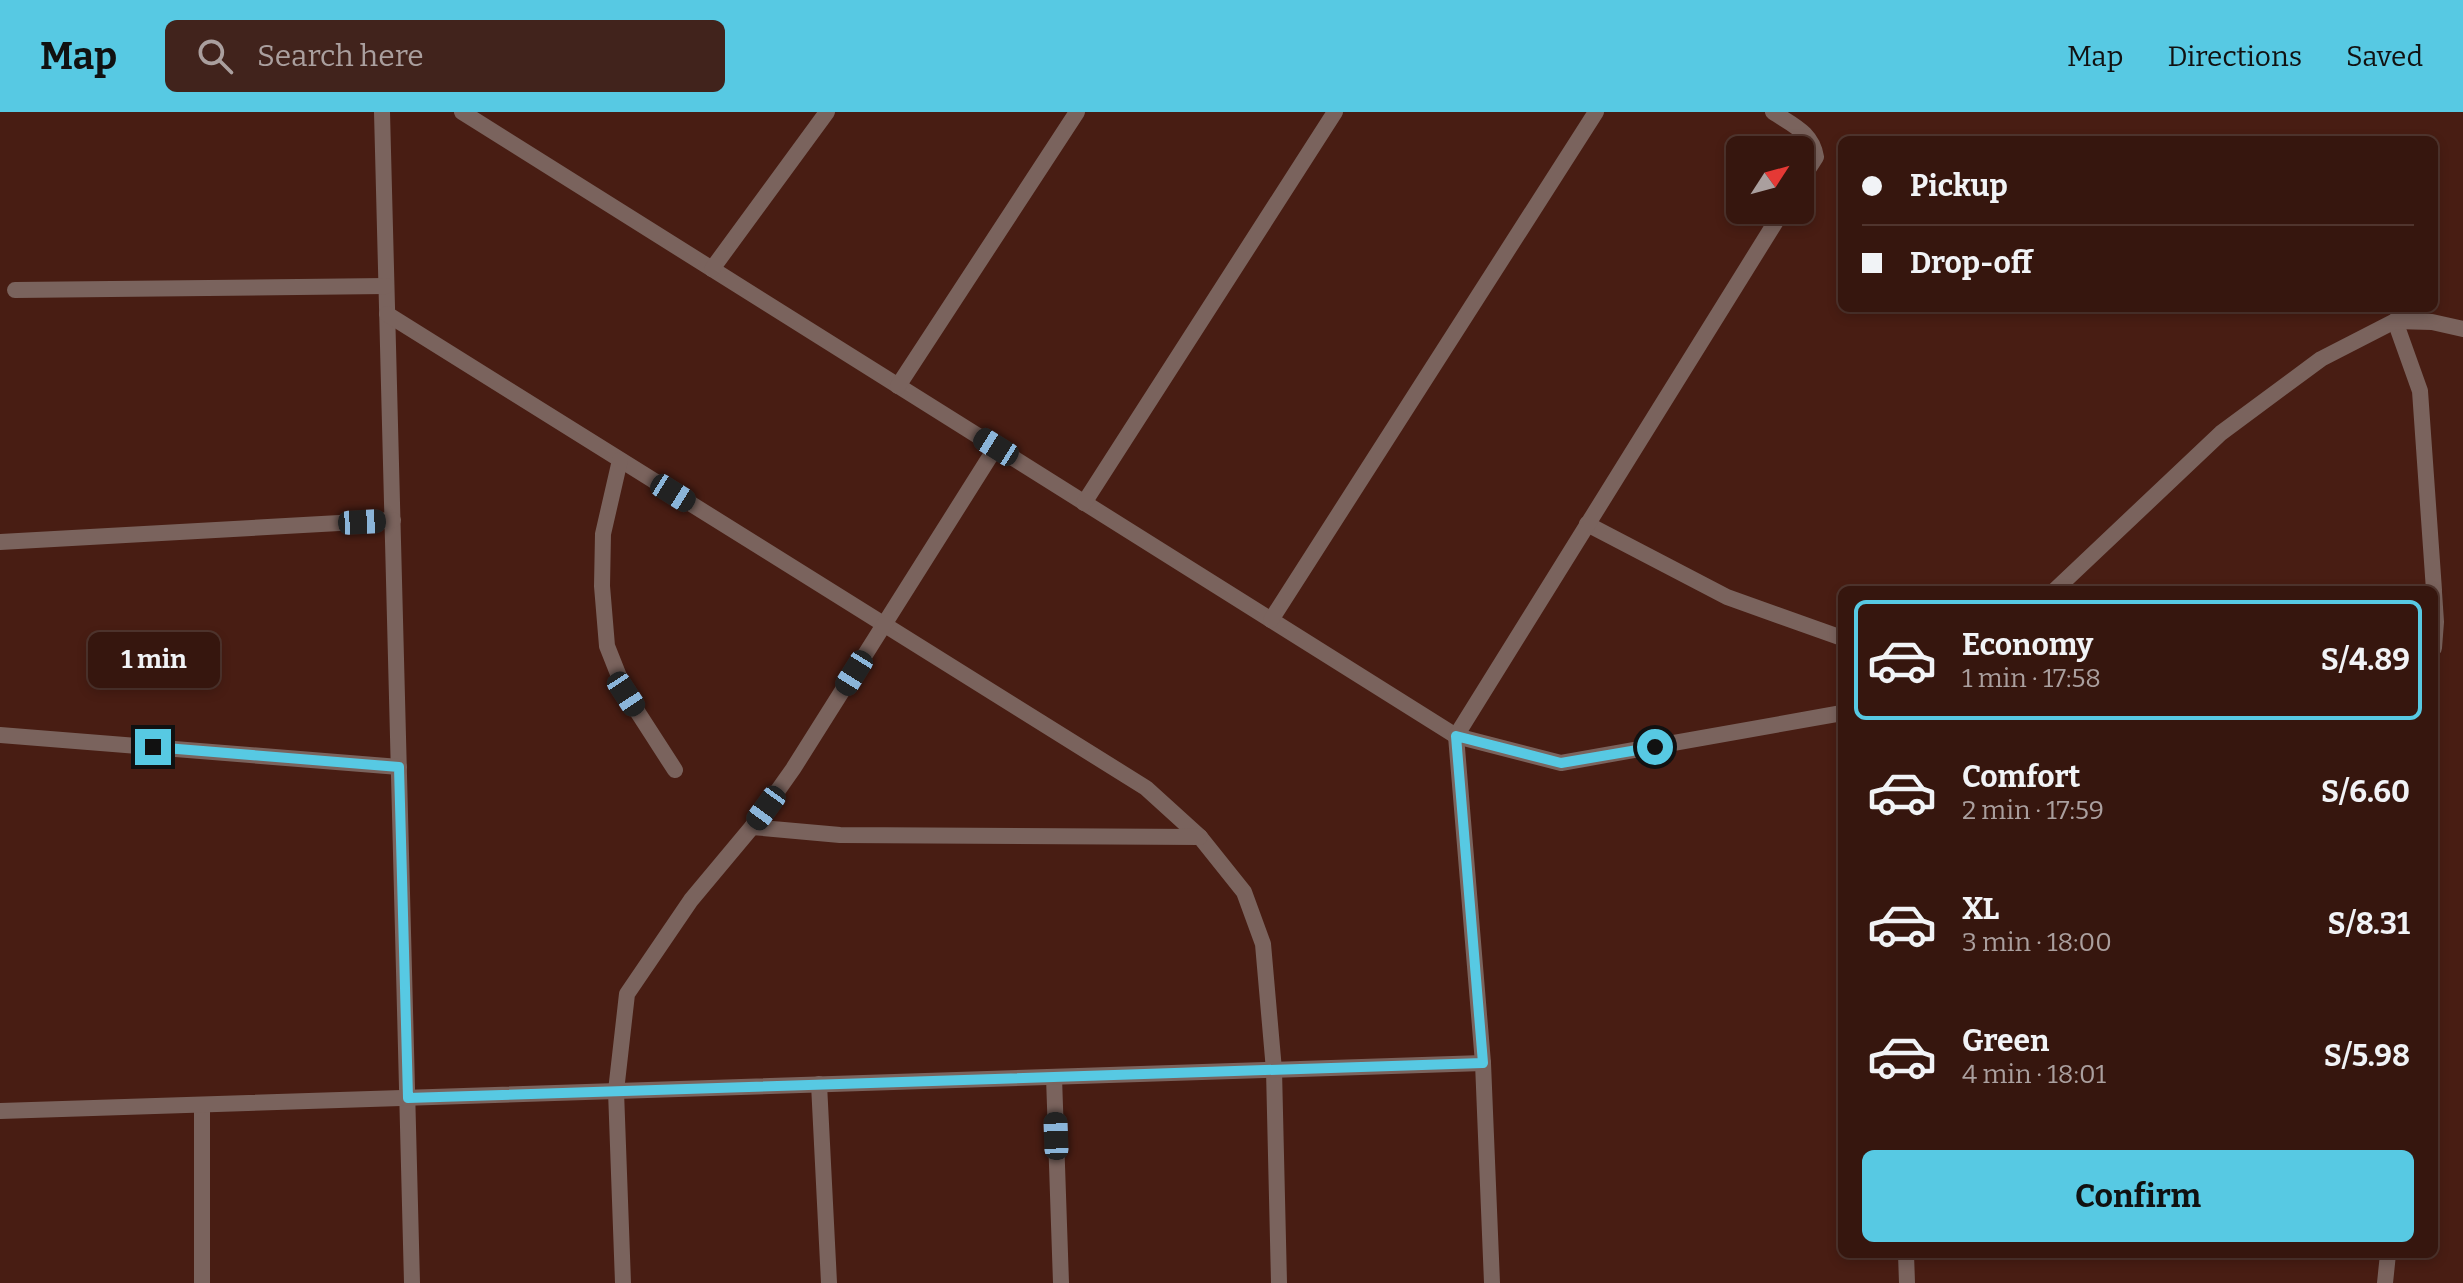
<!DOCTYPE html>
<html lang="en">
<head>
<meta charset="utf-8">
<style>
  body { margin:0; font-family:Bitter,serif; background:#41231c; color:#f1f3f6; height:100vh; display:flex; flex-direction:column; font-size:30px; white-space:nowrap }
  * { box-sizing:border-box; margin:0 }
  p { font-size:26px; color:#aa9f9e }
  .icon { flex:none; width:44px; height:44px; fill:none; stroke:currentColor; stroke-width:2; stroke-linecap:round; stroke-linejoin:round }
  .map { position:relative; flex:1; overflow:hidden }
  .sheet { position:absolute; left:1838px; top:474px; width:600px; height:672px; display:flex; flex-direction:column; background:#36160e; border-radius:12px; box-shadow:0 4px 12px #0003,0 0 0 2px #50352e }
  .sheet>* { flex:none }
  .hud { position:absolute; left:1838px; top:24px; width:600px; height:176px; border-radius:12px; box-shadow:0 4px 12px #0003,0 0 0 2px #50352e; display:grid; align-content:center; height:176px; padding:0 24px; background:#36160e }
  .needle { width:52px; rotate:54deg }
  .tools { position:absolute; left:1726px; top:24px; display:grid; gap:16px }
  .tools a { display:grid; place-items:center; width:88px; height:88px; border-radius:12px; background:#36160e; box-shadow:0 4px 12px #0003,0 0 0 2px #50352e; font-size:40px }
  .end { position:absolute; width:36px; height:36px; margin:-18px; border:10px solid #57c9e3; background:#111; box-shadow:0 0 0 4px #111 }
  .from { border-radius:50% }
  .bubble { position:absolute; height:56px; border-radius:12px; background:#36160e; box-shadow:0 4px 12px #0003,0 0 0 2px #50352e; font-size:26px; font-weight:700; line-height:56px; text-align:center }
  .car { position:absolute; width:24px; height:48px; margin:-24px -12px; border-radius:10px; box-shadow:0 0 6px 2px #0007; background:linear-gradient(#222 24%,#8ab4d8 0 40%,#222 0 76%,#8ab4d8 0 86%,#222 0) }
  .hud b { display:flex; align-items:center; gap:28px; height:76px; font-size:30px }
  .hud b+b { border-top:2px solid #50352e }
  .hud i { width:20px; height:20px; background:#f1f3f6 }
  ul { padding:14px 0 0; list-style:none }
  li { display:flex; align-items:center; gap:24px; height:120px; margin:0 16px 12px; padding:0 8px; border:4px solid transparent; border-radius:12px }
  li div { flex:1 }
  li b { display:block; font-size:30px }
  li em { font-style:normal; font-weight:700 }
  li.on { border-color:#57c9e3 }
  li>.icon { width:72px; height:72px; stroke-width:1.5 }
  .cta { display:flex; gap:16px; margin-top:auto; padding:16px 24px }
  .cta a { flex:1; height:92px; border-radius:12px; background:#57c9e3; color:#111; font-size:32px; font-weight:700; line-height:92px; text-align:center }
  header { display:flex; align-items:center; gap:48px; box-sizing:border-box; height:112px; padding:0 40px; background:#57c9e3; color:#111 }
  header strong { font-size:38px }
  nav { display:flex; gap:44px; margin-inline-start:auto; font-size:28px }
  .search { width:560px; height:72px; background:#41231c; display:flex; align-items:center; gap:20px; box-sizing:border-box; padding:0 28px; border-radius:12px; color:#aa9f9e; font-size:30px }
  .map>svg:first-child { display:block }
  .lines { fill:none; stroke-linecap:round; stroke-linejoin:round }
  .minor { stroke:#7a635d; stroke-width:16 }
  .route { stroke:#57c9e3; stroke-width:10 }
</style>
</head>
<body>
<header>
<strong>Map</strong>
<div class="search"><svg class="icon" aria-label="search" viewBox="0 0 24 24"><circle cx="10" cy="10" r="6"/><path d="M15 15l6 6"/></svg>Search here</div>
<nav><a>Map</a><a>Directions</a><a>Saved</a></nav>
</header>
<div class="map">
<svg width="2463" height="1171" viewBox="0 0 2463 1171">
  <rect width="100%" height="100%" fill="#481d13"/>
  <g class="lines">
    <g class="minor">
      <polyline points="382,0 412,1171"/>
      <polyline points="462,0 1456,624 1561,651 1842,601"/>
      <path d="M1773,0c19,13 39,20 43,45l-16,25"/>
      <polyline points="712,157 827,0"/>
      <polyline points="15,178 386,174"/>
      <polyline points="387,202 1146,676 1200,725 1244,780 1263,832 1274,958 1279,1171"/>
      <polyline points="2395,209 2420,279 2434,478"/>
      <polyline points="898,274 1077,0"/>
      <polyline points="620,348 603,422 602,474 607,534 626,582 675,658"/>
      <polyline points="1084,391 1335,0"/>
      <polyline points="1587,412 1727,485 1842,526"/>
      <polyline points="0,430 393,408"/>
      <polyline points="2055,478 2221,321 2321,247 2395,209 2432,210 2463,217"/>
      <polyline points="2434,480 2436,510 2434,536"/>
      <polyline points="1271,508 1596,0"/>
      <polyline points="0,623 399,655"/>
      <polyline points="752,715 840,723 1200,725"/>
      <polyline points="1054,965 1061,1171"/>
      <polyline points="819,972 829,1171"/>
      <polyline points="202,993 202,1171"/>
      <polyline points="0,999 1483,951"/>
      <polyline points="1906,1142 1907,1171"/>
      <polyline points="623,1171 616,979 627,882 691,788 752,715 793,657 996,335"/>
      <polyline points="1492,1171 1483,951 1456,624 1783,98"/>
      <polyline points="2385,1171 2388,1142"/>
    </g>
  </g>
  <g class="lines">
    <polyline class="route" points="153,635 399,655 408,986 1483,951 1456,624 1561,651 1655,635"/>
  </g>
</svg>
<div class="tools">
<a><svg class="needle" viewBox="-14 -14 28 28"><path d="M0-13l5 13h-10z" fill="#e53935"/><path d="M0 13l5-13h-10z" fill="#aa9f9e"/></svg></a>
</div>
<i class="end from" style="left:1655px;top:635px"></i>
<i class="end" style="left:153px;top:635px"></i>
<div class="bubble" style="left:88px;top:520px;width:132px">1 min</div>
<i class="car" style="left:996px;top:335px;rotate:302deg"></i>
<i class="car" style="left:673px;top:381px;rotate:122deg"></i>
<i class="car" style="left:362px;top:410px;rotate:87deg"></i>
<i class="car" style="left:854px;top:561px;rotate:212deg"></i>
<i class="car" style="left:626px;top:582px;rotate:147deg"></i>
<i class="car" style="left:766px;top:696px;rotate:216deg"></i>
<i class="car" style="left:1056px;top:1024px;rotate:358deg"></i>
<div class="hud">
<b><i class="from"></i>Pickup</b>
<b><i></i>Drop-off</b>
</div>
<section class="sheet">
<ul>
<li class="on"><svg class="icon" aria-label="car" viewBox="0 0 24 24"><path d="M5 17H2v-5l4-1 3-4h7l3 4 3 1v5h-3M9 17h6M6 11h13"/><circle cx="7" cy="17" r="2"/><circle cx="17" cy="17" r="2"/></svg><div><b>Economy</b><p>1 min · 17:58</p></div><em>S/4.89</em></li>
<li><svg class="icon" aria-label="car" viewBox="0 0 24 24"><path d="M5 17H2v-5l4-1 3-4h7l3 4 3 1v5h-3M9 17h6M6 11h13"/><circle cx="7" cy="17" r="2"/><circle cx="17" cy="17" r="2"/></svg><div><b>Comfort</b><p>2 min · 17:59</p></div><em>S/6.60</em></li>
<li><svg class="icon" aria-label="car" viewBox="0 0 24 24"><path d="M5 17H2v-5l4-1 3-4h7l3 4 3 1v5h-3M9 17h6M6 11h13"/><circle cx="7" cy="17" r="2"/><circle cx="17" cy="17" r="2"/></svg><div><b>XL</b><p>3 min · 18:00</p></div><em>S/8.31</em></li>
<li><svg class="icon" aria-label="car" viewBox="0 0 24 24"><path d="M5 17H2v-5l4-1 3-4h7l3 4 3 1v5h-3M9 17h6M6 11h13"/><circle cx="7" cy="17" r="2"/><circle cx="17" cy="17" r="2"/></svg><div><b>Green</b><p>4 min · 18:01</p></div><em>S/5.98</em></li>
</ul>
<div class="cta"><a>Confirm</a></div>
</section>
</div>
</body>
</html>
